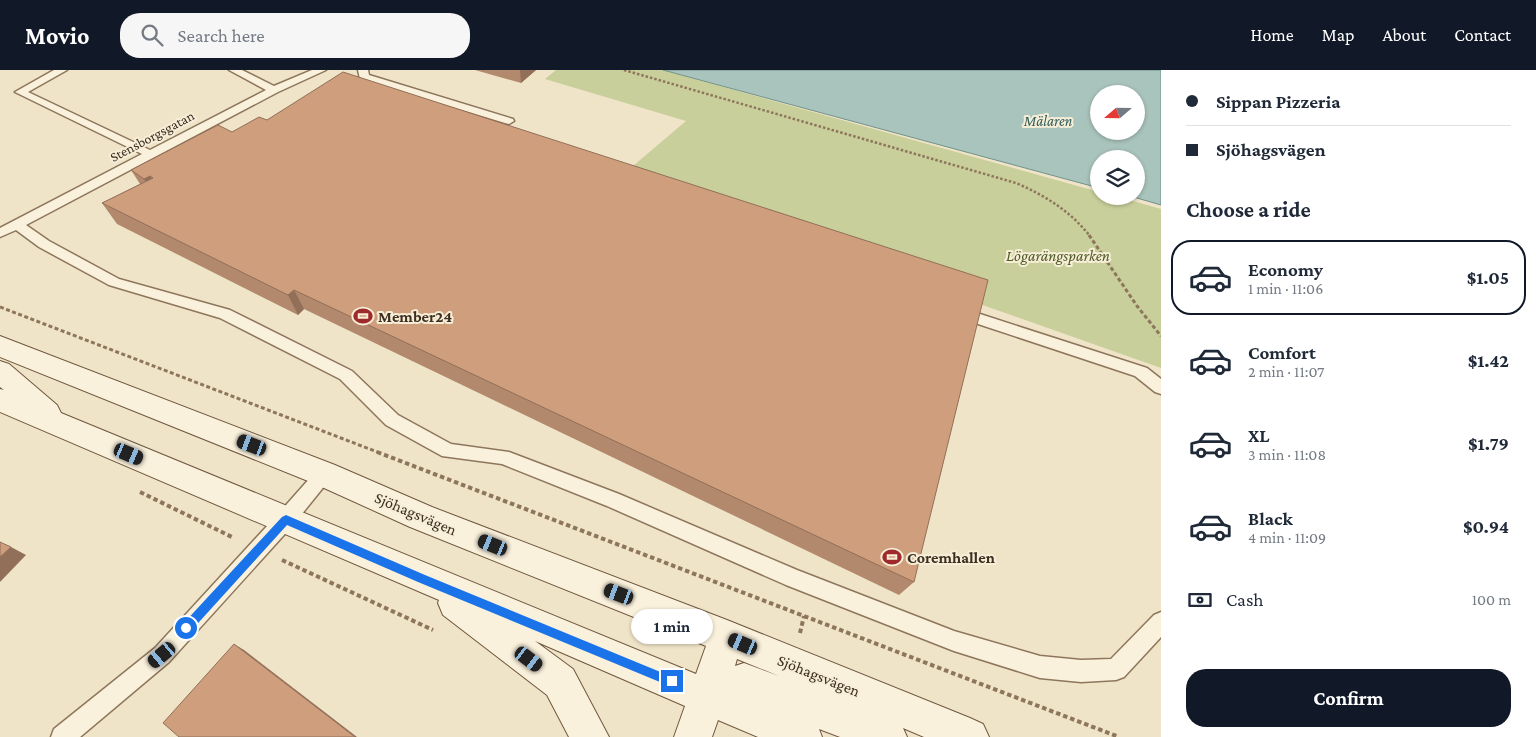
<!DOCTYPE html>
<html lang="en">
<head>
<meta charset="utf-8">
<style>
  body { margin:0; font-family:"Crimson Pro",serif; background:#f6f6f7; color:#1f2937; height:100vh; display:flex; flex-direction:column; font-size:19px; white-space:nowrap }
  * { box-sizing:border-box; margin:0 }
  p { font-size:16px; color:#747a83 }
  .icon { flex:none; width:28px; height:28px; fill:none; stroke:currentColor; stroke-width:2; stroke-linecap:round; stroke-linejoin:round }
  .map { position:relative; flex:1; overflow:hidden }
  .panel { display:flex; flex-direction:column; background:#fff; width:375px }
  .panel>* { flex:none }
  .banner { display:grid; align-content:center; height:110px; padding:0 25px; background:#fff }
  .needle { width:32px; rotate:250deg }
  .tools { position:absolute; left:1090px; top:15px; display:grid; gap:10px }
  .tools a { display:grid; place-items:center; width:55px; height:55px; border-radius:50%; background:#fff; box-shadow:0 1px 4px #0004; font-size:25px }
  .end { position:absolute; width:22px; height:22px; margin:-11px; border:6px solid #1a73e8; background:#fff; box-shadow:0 0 0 2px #fff }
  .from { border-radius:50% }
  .bubble { position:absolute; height:35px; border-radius:18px; background:#fff; box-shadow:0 1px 4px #0004; font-size:16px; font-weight:700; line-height:35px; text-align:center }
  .car { position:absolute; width:15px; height:30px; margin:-15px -8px; border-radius:6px; box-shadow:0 0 4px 1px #0007; background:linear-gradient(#222 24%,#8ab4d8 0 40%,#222 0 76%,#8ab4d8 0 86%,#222 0) }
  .banner b { display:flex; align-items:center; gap:18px; height:48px; font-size:19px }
  .banner b+b { border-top:1px solid #e0e1e3 }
  .banner i { width:12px; height:12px; background:#1f2937 }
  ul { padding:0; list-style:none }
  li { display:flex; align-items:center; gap:15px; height:75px; margin:0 10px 8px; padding:0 15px; border:2px solid transparent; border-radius:20px }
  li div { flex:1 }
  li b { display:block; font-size:19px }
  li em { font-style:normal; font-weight:700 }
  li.on { border-color:#111827 }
  li>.icon { width:45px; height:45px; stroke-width:1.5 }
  h2 { padding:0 25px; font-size:22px; line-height:60px }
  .pay { display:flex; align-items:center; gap:12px; height:55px; padding:0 25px; font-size:19px }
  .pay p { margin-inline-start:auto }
  .primary-button { display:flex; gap:10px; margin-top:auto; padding:10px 25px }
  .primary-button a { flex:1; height:58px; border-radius:20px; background:#111827; color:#fff; font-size:20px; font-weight:700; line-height:58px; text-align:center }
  header { display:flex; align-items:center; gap:30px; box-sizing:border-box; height:70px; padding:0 25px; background:#111827; color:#fff }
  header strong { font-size:24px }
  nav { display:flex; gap:28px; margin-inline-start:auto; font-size:18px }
  .search { width:350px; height:45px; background:#f6f6f7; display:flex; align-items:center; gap:12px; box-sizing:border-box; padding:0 18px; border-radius:20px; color:#747a83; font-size:19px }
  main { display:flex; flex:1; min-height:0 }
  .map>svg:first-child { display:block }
  .green { fill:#c9cf9b }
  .water { fill:#a9c4bc; stroke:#6f938a; fill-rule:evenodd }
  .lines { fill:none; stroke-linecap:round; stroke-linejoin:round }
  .lane-casing { stroke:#8d765c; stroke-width:3 }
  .secondary-casing { stroke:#6f573f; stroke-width:2 }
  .path-far2 { stroke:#8d765c; stroke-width:2.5; stroke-dasharray:2.5 2; stroke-linecap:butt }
  .path-far1 { stroke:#8d765c; stroke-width:3; stroke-dasharray:4 2.5; stroke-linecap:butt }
  .path { stroke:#8d765c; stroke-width:4; stroke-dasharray:4.5 3; stroke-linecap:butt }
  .lane { fill:#faf1dc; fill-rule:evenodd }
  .secondary { fill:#faf1dc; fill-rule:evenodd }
  .wall { fill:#b2896c }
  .shaded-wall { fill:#916f58 }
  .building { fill:#cf9f7d; stroke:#916f58 }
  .route { fill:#1a73e8 }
  .labels { text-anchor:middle; stroke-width:4; stroke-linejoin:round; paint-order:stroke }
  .far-street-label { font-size:14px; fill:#3d2e20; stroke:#f7eed8 }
  .far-water-label { font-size:15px; font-style:italic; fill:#2f5d5a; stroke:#f7eed8 }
  .park-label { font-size:16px; font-style:italic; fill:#4d5a26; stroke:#f7eed8 }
  .poi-label { font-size:16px; font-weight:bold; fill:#3d2e20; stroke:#f7eed8; text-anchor:start }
  .street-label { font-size:16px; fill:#3d2e20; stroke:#f7eed8 }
</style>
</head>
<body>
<header>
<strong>Movio</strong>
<div class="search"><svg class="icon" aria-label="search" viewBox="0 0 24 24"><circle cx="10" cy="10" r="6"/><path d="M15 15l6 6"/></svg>Search here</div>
<nav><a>Home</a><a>Map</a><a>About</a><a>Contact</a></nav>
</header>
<main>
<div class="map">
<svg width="1161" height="667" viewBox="0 0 1161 667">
  <rect width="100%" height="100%" fill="#f0e4c8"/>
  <polygon class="green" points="556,0 663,0 1099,122 1099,126 1115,126 1161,139 1161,298 620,107 686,51 545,9"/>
  <path class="water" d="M663,0h498v135l-31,-9h6v-37h-37v29zM1099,24h37v37h-37z"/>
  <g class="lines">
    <g class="lane-casing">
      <g id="lane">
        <polygon points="54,0 67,0 28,22 150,80 266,20 229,0 242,0 274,16 312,0 326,0 278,22 26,155 49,171 119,209 230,240 352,301 398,345 451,374 509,382 619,424 797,500 954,561 1040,586 1081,590 1111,589 1154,545 1161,542 1161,567 1124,607 1116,610 1081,612 1040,608 954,581 786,515 607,436 502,394 442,386 386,355 340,309 220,248 109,215 39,177 16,160 0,167 0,158 142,84 15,22"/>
        <polygon points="358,0 368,0 369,5 513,49 514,51 509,54 505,53 360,9"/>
        <polygon points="980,244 1147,298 1161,309 1161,324 1155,322 1135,306 975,253 973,249 975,245"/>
        <polygon points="324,396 330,399 333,404 330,409 293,455 169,592 80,667 51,667 54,659 155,578 279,443 318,399"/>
      </g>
    </g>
    <g class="secondary-casing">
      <path id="secondary" d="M0,266l335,129 97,42 295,113 243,98 13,6 6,13h-65l-21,-9 4,9h-67l-21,-8 3,8h-64l-40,-17 -6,17h-38l11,-31 -150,-65 38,28 36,68h-40l-22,-42 -104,-80 -5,-12 1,-3 -439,-188v-23l4,1 -4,-3v-26l9,3 48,41 4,8 635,261 10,-28 -296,-119 -97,-44 -313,-126zM737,589l42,17 -35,-13 -9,3z"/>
    </g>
    <path class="path-far2" d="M624,0l392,113c30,13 54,28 74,53"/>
    <g class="path-far1">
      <polyline points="1089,165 1137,236 1161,266"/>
      <polyline points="0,237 380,383"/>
    </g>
    <g class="path">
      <polyline points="377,382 1119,667"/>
      <polyline points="140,422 234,468"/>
      <polyline points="282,490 433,560"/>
      <polyline points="800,563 804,546"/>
    </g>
    <use href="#lane" class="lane"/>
    <use href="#secondary" class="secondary"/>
  </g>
  <g class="wall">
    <polygon points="475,0 536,0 521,13"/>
    <polygon points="218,55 914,512 899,525 304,239 298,245 117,154 102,133 140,114 131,100"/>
  </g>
  <g class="shaded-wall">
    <polygon points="520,0 536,0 521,13"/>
    <polygon points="150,106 162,126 157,129 144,109"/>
    <polygon points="294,220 304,239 298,245 288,225"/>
    <polygon points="11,477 26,485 0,512 0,487"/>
    <polygon points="234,574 244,580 357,667 355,667"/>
  </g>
  <g class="building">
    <polygon points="343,2 988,210 914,512 294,220 288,225 102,133 153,108 150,106 144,109 131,100 218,55 232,62 259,47 267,50"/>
    <polygon points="0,472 11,477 0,487"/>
    <polygon points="234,574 355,667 179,667 163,653"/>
  </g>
  <polygon class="route" points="286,445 425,505 675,608 677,611 675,615 672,617 418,512 287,455 190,562 182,562 182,555 282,447"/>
  <defs>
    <g id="stadium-bare" transform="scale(1.5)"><path d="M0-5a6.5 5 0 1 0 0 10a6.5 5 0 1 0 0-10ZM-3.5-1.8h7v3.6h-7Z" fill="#9e2a2b" stroke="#f7eed8" stroke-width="2.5" paint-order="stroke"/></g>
  </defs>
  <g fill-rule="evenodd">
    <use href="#stadium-bare" x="363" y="246"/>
    <use href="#stadium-bare" x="892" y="487"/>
  </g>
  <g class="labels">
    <g class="far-street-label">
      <text transform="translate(152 66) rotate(-28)" y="5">Stensborgsgatan</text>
    </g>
    <g class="far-water-label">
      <text x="1048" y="56">Mälaren</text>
    </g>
    <g class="park-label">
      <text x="1058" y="191">Lögarängsparken</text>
    </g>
    <g class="poi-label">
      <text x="378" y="252">Member24</text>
      <text x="907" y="493">Coremhallen</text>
    </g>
    <g class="street-label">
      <text transform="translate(416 443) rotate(23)" y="6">Sjöhagsvägen</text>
      <text transform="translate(819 605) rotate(22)" y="6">Sjöhagsvägen</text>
    </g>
  </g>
</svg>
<div class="tools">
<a><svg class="needle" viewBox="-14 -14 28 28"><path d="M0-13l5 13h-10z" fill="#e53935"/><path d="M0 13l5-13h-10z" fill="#747a83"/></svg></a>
<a><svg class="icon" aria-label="layers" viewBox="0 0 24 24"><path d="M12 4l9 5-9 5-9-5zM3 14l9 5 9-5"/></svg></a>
</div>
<i class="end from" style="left:186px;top:558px"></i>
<i class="end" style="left:672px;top:611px"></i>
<div class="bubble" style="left:631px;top:539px;width:82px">1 min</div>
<i class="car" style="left:252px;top:375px;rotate:291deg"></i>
<i class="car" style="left:129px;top:384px;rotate:113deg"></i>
<i class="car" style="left:493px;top:475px;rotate:292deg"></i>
<i class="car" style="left:619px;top:524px;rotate:291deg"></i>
<i class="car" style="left:743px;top:574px;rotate:293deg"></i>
<i class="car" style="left:162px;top:585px;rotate:230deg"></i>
<i class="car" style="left:529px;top:589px;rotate:127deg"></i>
</div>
<section class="panel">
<div class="banner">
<b><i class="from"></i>Sippan Pizzeria</b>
<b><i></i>Sjöhagsvägen</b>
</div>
<h2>Choose a ride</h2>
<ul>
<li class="on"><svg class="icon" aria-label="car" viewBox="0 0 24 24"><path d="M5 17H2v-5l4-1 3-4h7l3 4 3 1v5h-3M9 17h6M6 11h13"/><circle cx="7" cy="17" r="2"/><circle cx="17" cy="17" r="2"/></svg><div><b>Economy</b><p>1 min · 11:06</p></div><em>$1.05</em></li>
<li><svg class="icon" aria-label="car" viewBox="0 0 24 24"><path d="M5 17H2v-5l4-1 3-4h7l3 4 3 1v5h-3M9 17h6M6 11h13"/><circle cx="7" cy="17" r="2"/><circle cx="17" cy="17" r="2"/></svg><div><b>Comfort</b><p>2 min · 11:07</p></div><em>$1.42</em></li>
<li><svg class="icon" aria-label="car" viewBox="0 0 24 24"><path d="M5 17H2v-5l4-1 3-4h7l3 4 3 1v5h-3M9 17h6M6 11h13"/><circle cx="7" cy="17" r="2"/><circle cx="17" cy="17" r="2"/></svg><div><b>XL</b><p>3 min · 11:08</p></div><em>$1.79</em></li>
<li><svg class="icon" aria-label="car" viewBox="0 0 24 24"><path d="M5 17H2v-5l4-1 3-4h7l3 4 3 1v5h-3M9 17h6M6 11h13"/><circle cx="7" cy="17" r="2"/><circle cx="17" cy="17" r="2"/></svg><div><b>Black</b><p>4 min · 11:09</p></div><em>$0.94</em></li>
</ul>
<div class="pay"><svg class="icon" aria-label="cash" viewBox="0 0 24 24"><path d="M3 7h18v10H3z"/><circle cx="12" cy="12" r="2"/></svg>Cash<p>100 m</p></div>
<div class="primary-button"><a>Confirm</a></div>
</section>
</main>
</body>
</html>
